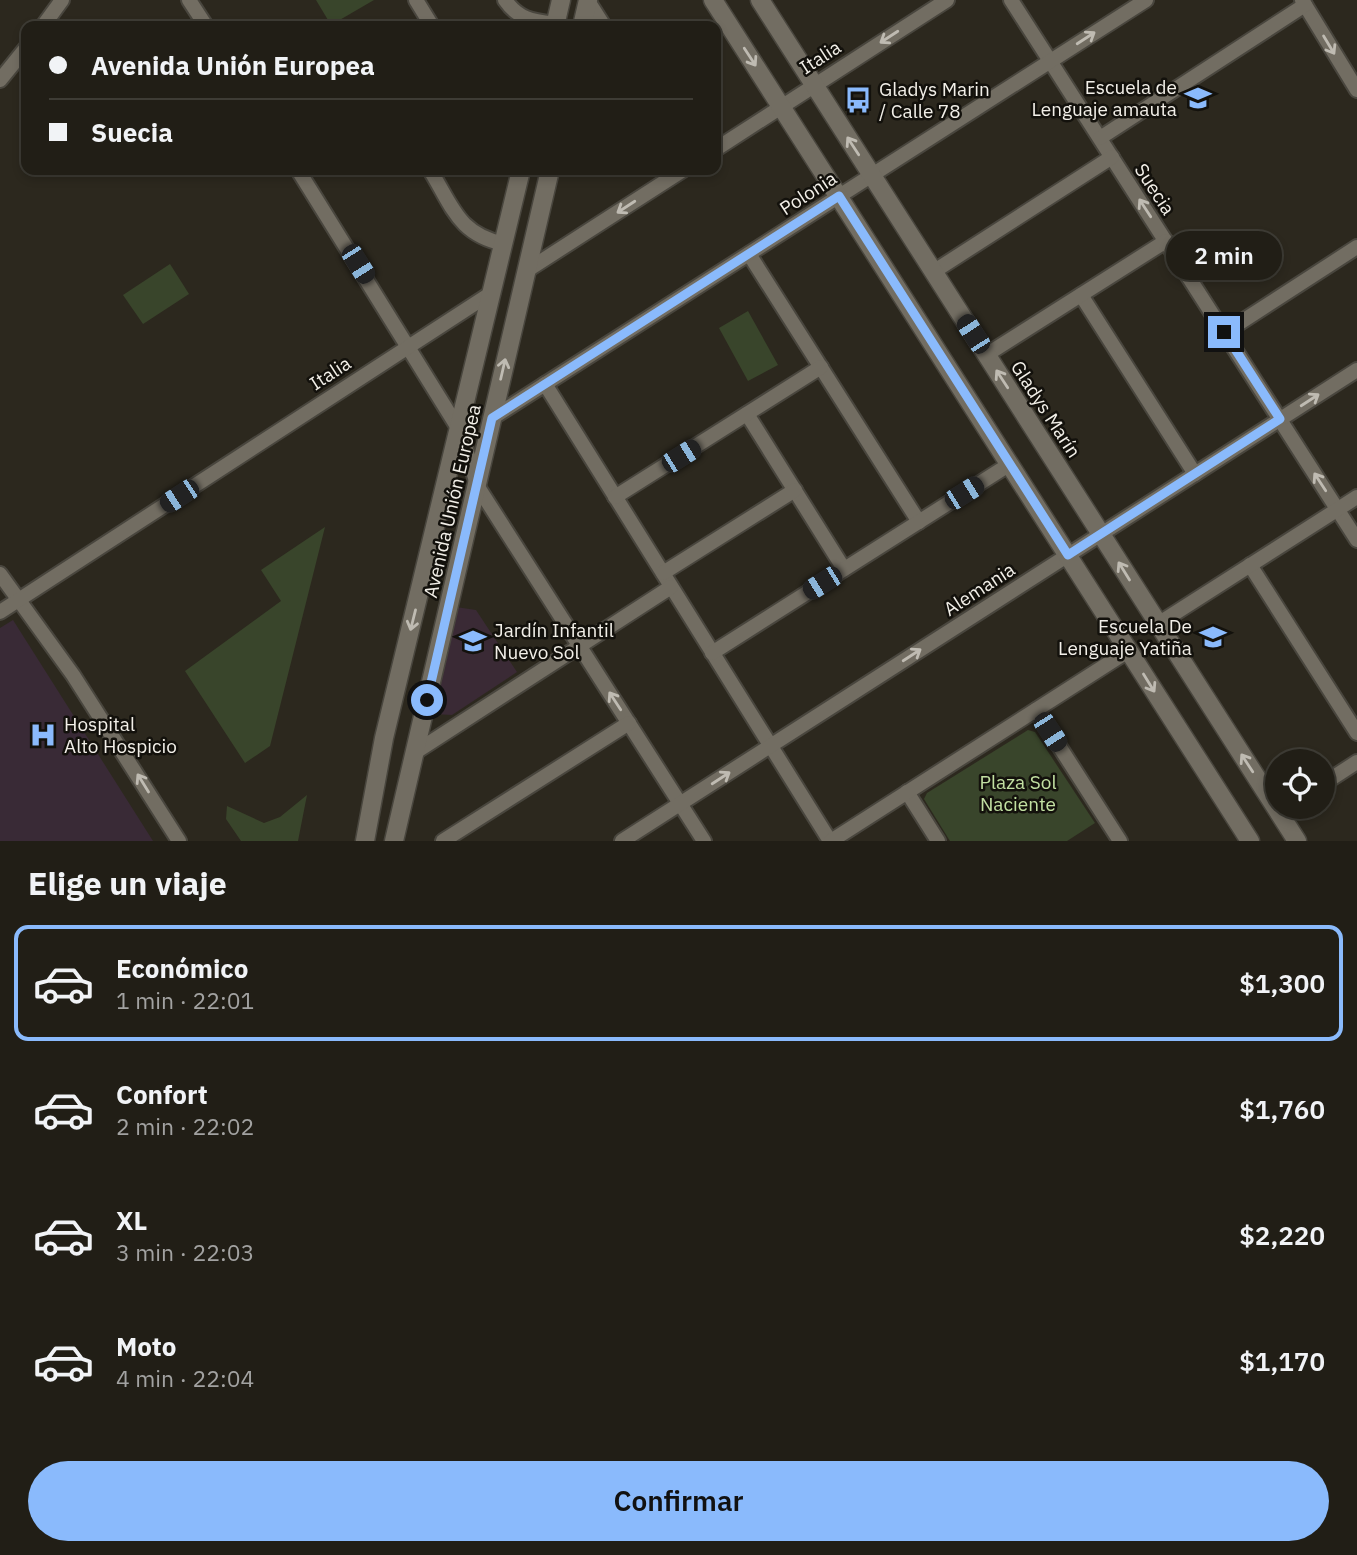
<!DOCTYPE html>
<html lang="es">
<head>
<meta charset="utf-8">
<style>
  body { margin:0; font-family:"IBM Plex Sans",sans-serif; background:#2d2b23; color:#f1f3f6; height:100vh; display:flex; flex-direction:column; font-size:26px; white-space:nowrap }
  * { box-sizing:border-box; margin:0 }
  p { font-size:23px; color:#a2a2a1 }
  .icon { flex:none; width:38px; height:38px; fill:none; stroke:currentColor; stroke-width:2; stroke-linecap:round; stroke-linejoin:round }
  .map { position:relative; height:841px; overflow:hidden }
  .sheet { display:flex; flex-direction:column; background:#211e16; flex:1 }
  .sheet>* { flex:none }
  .guide { position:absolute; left:21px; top:21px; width:700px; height:154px; border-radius:14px; box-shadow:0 4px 10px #0003,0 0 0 2px #3e3c35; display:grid; align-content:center; height:154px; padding:0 28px; background:#211e16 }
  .buttons { position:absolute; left:1265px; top:749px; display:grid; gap:14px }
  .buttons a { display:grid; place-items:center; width:70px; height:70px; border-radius:50%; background:#211e16; box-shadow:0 4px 10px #0003,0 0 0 2px #3e3c35; font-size:35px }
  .end { position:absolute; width:32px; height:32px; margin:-16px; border:9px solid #8abafc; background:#111; box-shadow:0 0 0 4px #111 }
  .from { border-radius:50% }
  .bubble { position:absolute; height:49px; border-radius:24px; background:#211e16; box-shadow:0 4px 10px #0003,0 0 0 2px #3e3c35; font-size:23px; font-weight:600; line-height:49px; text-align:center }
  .car { position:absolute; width:21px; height:42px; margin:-21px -10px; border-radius:9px; box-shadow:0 0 5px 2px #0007; background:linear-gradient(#222 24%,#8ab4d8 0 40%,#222 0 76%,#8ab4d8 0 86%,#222 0) }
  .guide b { display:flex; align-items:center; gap:24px; height:66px; font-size:26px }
  .guide b+b { border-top:2px solid #3e3c35 }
  .guide i { width:18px; height:18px; background:#f1f3f6 }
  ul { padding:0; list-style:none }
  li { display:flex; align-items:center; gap:21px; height:116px; margin:0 14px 10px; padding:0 14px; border:4px solid transparent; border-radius:14px }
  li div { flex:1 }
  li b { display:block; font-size:26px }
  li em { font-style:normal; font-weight:600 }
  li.on { border-color:#8abafc }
  li>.icon { width:63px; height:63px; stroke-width:1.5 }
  h2 { padding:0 28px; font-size:32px; line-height:84px }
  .primary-button { display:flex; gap:14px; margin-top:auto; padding:14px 28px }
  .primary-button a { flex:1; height:80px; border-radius:42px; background:#8abafc; color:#111; font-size:28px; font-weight:600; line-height:80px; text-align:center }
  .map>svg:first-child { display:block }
  .education { fill:#3a2a35 }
  .medical { fill:#392a36 }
  .green { fill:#39452b }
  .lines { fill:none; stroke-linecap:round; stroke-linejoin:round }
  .minor-casing { stroke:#49463e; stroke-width:18 }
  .tertiary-casing { stroke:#49463e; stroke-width:21 }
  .minor { stroke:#726d62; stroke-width:14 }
  .tertiary { stroke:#726d62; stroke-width:18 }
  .oneway { stroke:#bfbbb2 }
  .route { stroke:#8abafc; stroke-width:9 }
  .labels { text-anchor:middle; stroke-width:5; stroke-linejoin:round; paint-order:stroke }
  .street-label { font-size:19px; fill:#f2efe8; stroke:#13110c }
  .poi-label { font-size:19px; fill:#f2efe8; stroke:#13110c; text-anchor:start }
  .park-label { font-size:19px; fill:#c2e0a2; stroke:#13110c }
</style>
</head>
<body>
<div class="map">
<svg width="1357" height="841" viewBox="0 0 1357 841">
  <rect width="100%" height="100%" fill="#2c281e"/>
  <polygon class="education" points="456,607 476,610 517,672 452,715 433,714"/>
  <polygon class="medical" points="13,620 153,841 0,841 0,628"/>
  <g class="green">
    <polygon points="316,0 374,0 331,25"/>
    <polygon points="170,264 189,294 143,324 123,295"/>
    <polygon points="748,311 778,365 748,381 719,328"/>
    <polygon points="325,527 270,746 245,763 185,671 281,601 261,570"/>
    <polygon points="1028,730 1035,732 1095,823 1067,841 950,841 924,799 927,793"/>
    <polygon points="307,795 298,841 241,841 226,819 227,806 264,823 280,817"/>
  </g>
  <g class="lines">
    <g class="minor-casing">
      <g id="minor">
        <polyline points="189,0 206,26"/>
        <polyline points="416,0 432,26"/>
        <path d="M505,0c14,20 28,21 51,24"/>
        <polyline points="1011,0 1357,540"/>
        <polyline points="1302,0 1357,90"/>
        <polyline points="588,1 604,26"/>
        <polyline points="43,26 62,0"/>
        <polyline points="0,80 26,48"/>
        <polyline points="1100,138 1305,5"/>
        <polyline points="716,149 947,0"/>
        <polyline points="298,170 460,431 478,487 704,841"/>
        <path d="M430,170c23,37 28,64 74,74"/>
        <polyline points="749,254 919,522"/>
        <polyline points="526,271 683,170"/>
        <polyline points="933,272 1112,157"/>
        <polyline points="1081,295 1195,474"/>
        <polyline points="1224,333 1357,247"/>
        <polyline points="986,355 1166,241"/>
        <polyline points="545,384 830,841"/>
        <polyline points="747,414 844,569"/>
        <polyline points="492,418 1146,0"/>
        <polyline points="615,497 821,367"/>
        <polyline points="1250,565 1357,733"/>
        <polyline points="663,573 795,490"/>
        <polyline points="0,574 73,675 179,841"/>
        <polyline points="0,612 493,292"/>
        <polyline points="1158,624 1357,497"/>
        <polyline points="712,653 1010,464"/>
        <polyline points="1036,710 1120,841"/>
        <polyline points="414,753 671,587"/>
        <polyline points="1323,784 1357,762"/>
        <polyline points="907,792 938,841"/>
        <polyline points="443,841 629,723"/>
        <polyline points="622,841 1357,370"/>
        <polyline points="831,841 1128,651"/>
      </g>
    </g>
    <g class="tertiary-casing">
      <g id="tertiary">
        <polyline points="713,0 1250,841"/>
        <polyline points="760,0 1297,841"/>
        <polyline points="555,26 561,0"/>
        <polyline points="582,26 588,0"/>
        <polyline points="365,841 384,738 521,170"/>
        <polyline points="394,841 550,170"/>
      </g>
    </g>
    <use href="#minor" class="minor"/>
    <use href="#tertiary" class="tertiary"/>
  </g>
  <defs><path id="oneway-shaft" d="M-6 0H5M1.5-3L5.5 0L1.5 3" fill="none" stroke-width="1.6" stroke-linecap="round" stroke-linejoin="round" transform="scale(1.75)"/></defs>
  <g class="oneway">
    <use href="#oneway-shaft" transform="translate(889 37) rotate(147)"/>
    <use href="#oneway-shaft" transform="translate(1086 38) rotate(-33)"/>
    <use href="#oneway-shaft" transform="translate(1329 45) rotate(59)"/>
    <use href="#oneway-shaft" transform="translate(750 57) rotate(57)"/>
    <use href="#oneway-shaft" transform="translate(853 146) rotate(-123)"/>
    <use href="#oneway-shaft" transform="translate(626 207) rotate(147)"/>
    <use href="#oneway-shaft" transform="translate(1145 208) rotate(-123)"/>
    <use href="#oneway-shaft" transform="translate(503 369) rotate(-77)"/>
    <use href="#oneway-shaft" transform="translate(1002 379) rotate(-123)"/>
    <use href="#oneway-shaft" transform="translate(1310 400) rotate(-33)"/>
    <use href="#oneway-shaft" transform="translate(1320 482) rotate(-123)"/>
    <use href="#oneway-shaft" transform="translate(1124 571) rotate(-122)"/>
    <use href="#oneway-shaft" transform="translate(413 620) rotate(104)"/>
    <use href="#oneway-shaft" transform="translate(912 655) rotate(-33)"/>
    <use href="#oneway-shaft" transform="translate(1149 683) rotate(58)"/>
    <use href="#oneway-shaft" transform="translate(615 701) rotate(-123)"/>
    <use href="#oneway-shaft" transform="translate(1247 763) rotate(-123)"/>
    <use href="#oneway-shaft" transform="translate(721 778) rotate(-33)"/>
    <use href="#oneway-shaft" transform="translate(143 783) rotate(-122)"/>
  </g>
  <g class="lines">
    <polyline class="route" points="427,700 492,418 839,196 1068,555 1280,419 1224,332"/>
  </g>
  <defs>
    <g id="school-bare" transform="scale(2.1)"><path d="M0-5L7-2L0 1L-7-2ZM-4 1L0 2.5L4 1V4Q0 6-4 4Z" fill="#8abafc" stroke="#13110c" stroke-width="2.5" paint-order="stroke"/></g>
    <g id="bus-bare" transform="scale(2.1)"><path d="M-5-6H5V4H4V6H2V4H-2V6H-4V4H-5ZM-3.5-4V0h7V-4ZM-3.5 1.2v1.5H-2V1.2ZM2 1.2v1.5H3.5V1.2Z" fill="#8abafc" stroke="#13110c" stroke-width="2.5" paint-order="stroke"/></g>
    <g id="hospital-bare" transform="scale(2.1)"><path d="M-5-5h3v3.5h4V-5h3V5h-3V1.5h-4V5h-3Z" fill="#8abafc" stroke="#13110c" stroke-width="2.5" paint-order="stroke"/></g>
  </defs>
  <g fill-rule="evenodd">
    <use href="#school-bare" x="1198" y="98"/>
    <use href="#bus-bare" x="858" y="100"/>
    <use href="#school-bare" x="1213" y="637"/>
    <use href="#school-bare" x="473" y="641"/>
    <use href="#hospital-bare" x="43" y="735"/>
  </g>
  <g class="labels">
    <g class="street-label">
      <text transform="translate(820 57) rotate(-33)" y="7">Italia</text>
      <text transform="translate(1155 189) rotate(57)" y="7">Suecia</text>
      <text transform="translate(808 193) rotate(-33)" y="7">Polonia</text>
      <text transform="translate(330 373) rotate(-33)" y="7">Italia</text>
      <text transform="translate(1046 409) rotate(57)" y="7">Gladys Marín</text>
      <text transform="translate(452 501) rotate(-77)" y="7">Avenida Unión Europea</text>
      <text transform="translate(979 589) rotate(-33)" y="7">Alemania</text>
    </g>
    <g class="poi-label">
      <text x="1177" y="94" text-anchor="end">Escuela de<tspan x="1177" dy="22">Lenguaje amauta</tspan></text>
      <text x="879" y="96">Gladys Marin<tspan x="879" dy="22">/ Calle 78</tspan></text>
      <text x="1192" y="633" text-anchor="end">Escuela De<tspan x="1192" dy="22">Lenguaje Yatiña</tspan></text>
      <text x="494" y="637">Jardín Infantil<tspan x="494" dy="22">Nuevo Sol</tspan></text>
      <text x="64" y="731">Hospital<tspan x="64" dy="22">Alto Hospicio</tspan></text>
    </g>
    <g class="park-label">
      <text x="1018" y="789">Plaza Sol<tspan x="1018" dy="22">Naciente</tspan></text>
    </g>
  </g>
</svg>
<div class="buttons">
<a><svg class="icon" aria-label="locate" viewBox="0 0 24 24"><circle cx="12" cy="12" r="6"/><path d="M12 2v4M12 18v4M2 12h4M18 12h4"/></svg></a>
</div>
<i class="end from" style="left:427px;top:700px"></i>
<i class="end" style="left:1224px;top:332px"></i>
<div class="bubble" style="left:1166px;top:231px;width:116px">2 min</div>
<i class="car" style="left:358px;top:264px;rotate:148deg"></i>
<i class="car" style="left:973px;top:334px;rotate:327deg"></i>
<i class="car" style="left:681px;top:456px;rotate:58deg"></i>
<i class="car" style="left:964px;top:493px;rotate:58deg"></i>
<i class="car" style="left:179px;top:496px;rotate:237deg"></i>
<i class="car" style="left:822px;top:583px;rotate:238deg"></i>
<i class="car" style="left:1050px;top:732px;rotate:147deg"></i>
<div class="guide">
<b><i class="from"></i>Avenida Unión Europea</b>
<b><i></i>Suecia</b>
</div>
</div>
<section class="sheet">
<h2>Elige un viaje</h2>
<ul>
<li class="on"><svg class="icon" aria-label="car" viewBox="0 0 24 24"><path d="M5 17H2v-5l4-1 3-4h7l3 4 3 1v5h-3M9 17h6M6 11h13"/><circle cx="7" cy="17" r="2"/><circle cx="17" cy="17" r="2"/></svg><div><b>Económico</b><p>1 min · 22:01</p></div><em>$1,300</em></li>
<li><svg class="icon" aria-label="car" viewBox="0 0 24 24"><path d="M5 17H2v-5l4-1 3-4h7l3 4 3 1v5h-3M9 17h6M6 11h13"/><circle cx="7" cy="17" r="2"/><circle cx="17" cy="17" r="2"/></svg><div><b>Confort</b><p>2 min · 22:02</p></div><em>$1,760</em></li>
<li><svg class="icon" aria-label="car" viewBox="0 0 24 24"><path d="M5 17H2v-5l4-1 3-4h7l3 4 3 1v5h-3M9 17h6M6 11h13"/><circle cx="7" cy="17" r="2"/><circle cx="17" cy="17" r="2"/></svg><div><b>XL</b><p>3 min · 22:03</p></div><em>$2,220</em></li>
<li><svg class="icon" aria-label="car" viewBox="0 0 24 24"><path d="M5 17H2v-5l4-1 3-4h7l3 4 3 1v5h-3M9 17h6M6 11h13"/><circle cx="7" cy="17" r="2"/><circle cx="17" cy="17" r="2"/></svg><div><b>Moto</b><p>4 min · 22:04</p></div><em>$1,170</em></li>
</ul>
<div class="primary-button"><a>Confirmar</a></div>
</section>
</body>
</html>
